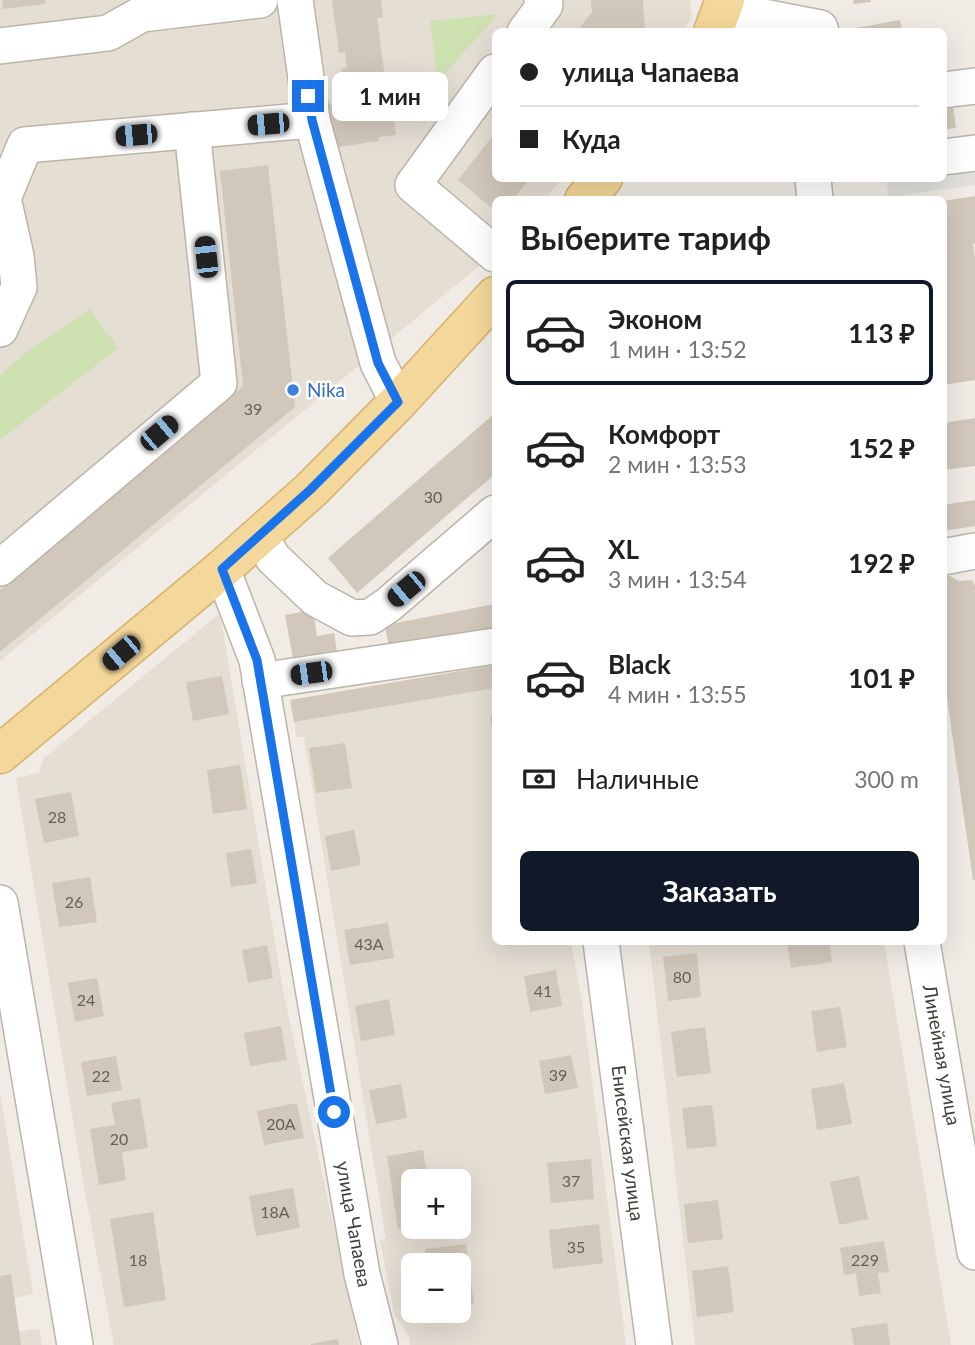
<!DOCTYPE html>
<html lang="ru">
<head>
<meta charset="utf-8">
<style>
  body { margin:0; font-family:Lato,sans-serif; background:#f6f6f6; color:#202124; height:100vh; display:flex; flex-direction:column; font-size:26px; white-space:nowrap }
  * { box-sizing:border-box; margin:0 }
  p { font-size:23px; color:#757577 }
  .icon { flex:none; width:38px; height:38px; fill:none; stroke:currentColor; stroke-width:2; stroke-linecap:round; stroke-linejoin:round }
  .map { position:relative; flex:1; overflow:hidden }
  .drawer { position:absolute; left:492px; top:196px; width:455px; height:749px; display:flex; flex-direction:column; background:#fff; border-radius:10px; box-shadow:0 7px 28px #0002 }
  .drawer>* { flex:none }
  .guide { position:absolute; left:492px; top:28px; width:455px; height:154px; border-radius:10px; box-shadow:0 7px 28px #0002; display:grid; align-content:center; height:154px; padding:0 28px; background:#fff }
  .tools { position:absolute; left:401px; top:1169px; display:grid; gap:14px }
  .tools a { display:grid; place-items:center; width:70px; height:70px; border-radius:10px; background:#fff; box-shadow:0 7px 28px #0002; font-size:35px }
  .end { position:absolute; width:32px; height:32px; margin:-16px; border:9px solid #1a73e8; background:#fff; box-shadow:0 0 0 4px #fff }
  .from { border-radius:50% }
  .bubble { position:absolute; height:49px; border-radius:10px; background:#fff; box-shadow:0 7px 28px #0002; font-size:23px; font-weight:700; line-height:49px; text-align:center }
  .car { position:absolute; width:21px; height:42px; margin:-21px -10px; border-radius:9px; box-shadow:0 0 5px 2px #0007; background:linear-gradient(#222 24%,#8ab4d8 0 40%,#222 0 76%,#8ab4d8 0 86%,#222 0) }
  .guide b { display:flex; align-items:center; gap:24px; height:66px; font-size:26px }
  .guide b+b { border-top:2px solid #e0e0e0 }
  .guide i { width:18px; height:18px; background:#202124 }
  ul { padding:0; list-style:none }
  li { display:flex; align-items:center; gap:21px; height:105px; margin:0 14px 10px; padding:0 14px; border:4px solid transparent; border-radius:10px }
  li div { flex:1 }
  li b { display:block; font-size:26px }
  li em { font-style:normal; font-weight:700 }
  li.current { border-color:#111827 }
  li>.icon { width:63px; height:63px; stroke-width:1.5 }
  h2 { padding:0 28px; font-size:32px; line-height:84px }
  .pay { display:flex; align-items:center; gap:18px; height:77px; padding:0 28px; font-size:26px }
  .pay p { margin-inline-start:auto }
  .primary-button { display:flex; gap:14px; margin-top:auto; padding:14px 28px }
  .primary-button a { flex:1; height:80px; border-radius:10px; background:#111827; color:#fff; font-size:28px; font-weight:700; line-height:80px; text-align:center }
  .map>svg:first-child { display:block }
  .residential { fill:#e4ded3; fill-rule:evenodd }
  .green { fill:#cde1b1 }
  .parking { fill:#e1dfdc }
  .building { fill:#d1c8bb }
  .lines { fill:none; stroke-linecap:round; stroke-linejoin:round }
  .minor-casing { stroke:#bbb4a8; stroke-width:38 }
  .major-casing { stroke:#d6b36c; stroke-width:41 }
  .minor { stroke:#fff; stroke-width:35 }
  .major { stroke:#f4d79a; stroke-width:38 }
  .route { stroke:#1a73e8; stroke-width:9 }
  .shop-dot { fill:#3f7fe0; stroke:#fff; stroke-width:2.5 }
  .labels { text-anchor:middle; stroke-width:5; stroke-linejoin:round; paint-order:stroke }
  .number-label { font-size:16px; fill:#665f56 }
  .shop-label { font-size:19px; fill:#366cbe; stroke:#fff; text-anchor:start }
  .street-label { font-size:19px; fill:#423c35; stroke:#fff }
</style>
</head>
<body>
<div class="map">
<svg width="975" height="1345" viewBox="0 0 975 1345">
  <rect width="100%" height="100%" fill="#f0ece5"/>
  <g class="residential">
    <polygon points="0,0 690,0 692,18 681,31 495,32 495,178 562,179 545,199 495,200 495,253 0,661"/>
    <polygon points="220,613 283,990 359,1345 114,1345 86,1198 16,778 39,773 44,758"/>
    <path d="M495,688v254h76l11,60 44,343h-216l-1,-8 -15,-23 -14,-74 6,-2 -82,-501h-8l-2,-15zM413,1181h45v46h-45zM413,1265h45v46h-45z"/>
    <polygon points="649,942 884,942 951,1345 695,1345"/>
    <polygon points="0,1093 33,1294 14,1298 19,1331 39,1329 42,1345 0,1345"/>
  </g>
  <g class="green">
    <polygon points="498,14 438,81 430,21"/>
    <polygon points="90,309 118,348 0,440 0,376 24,354"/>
  </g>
  <polygon class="parking" points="975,163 975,185 889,197 886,179 943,178 943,168"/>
  <g class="building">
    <polygon points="2,0 45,0 45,4 3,9"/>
    <polygon points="332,0 381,0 383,17 377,18 387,93 390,93 396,135 378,137 379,141 332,148 326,104 345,101 341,69 347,68 345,52 339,53"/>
    <polygon points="591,0 643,0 645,32 577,32 592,12"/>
    <polygon points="853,0 871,0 871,2 854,4"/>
    <polygon points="900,20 902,32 856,32 856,28"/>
    <polygon points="953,105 956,128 943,130 943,106"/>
    <polygon points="495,133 495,178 530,178 513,200 495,200 495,211 458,180"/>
    <polygon points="268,165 295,407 0,652 0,590 243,386 220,171"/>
    <polygon points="975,196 975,243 973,244 975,258 975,380 943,385 943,201"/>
    <polygon points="495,413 495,474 357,593 328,558"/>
    <polygon points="975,418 975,466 943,470 943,423"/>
    <polygon points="975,500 975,526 943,531 943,505"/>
    <polygon points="943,576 950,576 959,581 972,580 975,586 975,880 973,880 943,670"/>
    <polygon points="495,604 495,628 389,648 385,625"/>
    <polygon points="313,610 317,636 334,633 338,657 294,664 285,615"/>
    <polygon points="495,665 495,688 294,722 290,700"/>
    <polygon points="222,676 229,714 193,721 186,682"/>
    <polygon points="495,716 495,738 494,738 490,717"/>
    <polygon points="345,743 352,788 316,793 309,748"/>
    <polygon points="240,765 247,809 213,814 207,770"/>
    <polygon points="71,792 79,836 44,843 35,799"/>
    <polygon points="354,830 361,865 331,871 325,836"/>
    <polygon points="251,849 257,883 231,887 226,853"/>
    <polygon points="90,877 97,922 59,927 52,883"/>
    <polygon points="388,923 394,958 350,965 344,930"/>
    <polygon points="508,942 526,942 527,943 508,946"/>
    <polygon points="787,942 829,942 832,962 791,968"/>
    <polygon points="267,945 273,978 248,983 242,950"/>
    <polygon points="697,953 701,997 668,1001 663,957"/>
    <polygon points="556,970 562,1006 530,1012 524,976"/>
    <polygon points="97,978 104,1016 75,1022 68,983"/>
    <polygon points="389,999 395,1035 361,1041 355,1006"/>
    <polygon points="840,1007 847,1047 817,1052 811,1011"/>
    <polygon points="281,1026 287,1060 250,1066 244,1033"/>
    <polygon points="705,1027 711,1073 677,1077 671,1032"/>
    <polygon points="571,1055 578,1088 545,1094 539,1061"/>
    <polygon points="116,1056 122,1090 87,1096 81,1062"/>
    <polygon points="844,1083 852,1124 817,1130 811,1089"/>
    <polygon points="401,1084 407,1118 376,1124 369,1090"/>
    <polygon points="140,1098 148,1148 122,1152 126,1180 99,1185 90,1129 115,1125 111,1103"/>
    <polygon points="297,1103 304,1138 264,1145 257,1111"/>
    <polygon points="712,1105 717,1146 687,1149 682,1108"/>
    <polygon points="423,1150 428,1181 413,1181 413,1227 398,1229 387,1156"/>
    <polygon points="591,1159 594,1199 551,1203 547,1163"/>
    <polygon points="859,1176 868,1219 839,1225 830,1182"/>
    <polygon points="293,1188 300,1228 256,1236 249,1196"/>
    <polygon points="718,1200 723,1239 688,1243 684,1204"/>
    <polygon points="153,1212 166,1300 124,1307 110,1219"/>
    <polygon points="599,1224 603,1263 553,1269 549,1230"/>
    <polygon points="884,1241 889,1272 878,1273 881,1293 859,1296 856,1273 844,1275 840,1248"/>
    <polygon points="466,1244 474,1304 458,1306 458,1265 427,1265 425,1249"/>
    <polygon points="728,1266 734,1312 697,1317 692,1271"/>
    <polygon points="11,1274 21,1345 0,1345 0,1276"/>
    <polygon points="887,1323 890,1345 854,1345 851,1328"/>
    <polygon points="338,1339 339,1345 311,1345 311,1344"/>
  </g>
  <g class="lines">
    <g class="minor-casing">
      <g id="minor">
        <polyline points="295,0 312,120 378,363 398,402"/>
        <polyline points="722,9 820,28 821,32"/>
        <polyline points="525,32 545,5 542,0"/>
        <polyline points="0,46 108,33 142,14 260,0"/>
        <polyline points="495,72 413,185 495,254"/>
        <polyline points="943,90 975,86"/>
        <polyline points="943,157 975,153"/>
        <polyline points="813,178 815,200"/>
        <polyline points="0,196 3,198 25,145 312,120"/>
        <polyline points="0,329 19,287 16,256 3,198"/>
        <polyline points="260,535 273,558 315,598 352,618 370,617 388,605 495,513"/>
        <polyline points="943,557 975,551"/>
        <polyline points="0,568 219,383 192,130"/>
        <polyline points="222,569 257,660 362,1274 380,1345"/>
        <polyline points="260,681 495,646"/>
        <polyline points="0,903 75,1345"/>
        <polyline points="601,942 654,1345"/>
        <polyline points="922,942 975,1252"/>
      </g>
    </g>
    <g class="major-casing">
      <g id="major">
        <polyline points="713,32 725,0"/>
        <polyline points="584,200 603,178"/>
        <polyline points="0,754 222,569 311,490 398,402 495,296"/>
      </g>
    </g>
    <use href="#minor" class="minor"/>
    <use href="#major" class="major"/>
  </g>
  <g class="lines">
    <polyline class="route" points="308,96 312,120 378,363 398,402 310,490 222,569 257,660 334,1112"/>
  </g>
  <circle class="shop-dot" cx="293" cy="390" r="7"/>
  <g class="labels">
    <g class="number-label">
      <text x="253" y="415">39</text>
      <text x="433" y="503">30</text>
      <text x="57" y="823">28</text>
      <text x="74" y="908">26</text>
      <text x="369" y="950">43А</text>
      <text x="682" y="983">80</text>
      <text x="543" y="997">41</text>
      <text x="86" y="1006">24</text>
      <text x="558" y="1081">39</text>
      <text x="101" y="1082">22</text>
      <text x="281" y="1130">20А</text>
      <text x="119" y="1145">20</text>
      <text x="571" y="1187">37</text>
      <text x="275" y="1218">18А</text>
      <text x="576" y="1253">35</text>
      <text x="138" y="1266">18</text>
      <text x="865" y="1266">229</text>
    </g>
    <g class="shop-label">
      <text x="307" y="397">Nika</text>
    </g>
    <g class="street-label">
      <text transform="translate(942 1055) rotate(80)" y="7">Линейная улица</text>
      <text transform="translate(628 1143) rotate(83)" y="7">Енисейская улица</text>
      <text transform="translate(354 1224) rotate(80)" y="7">улица Чапаева</text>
    </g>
  </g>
</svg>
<div class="tools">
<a>+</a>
<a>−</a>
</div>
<i class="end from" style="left:334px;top:1112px"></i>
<i class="end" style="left:308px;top:96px"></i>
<div class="bubble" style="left:332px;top:72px;width:116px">1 мин</div>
<i class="car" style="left:268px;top:124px;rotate:265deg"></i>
<i class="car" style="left:136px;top:135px;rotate:265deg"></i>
<i class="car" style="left:206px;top:257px;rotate:354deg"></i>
<i class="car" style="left:159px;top:433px;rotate:50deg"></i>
<i class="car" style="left:406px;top:589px;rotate:230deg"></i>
<i class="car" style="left:121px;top:653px;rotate:230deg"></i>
<i class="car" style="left:311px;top:673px;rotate:262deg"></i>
<div class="guide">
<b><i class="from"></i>улица Чапаева</b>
<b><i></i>Куда</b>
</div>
<section class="drawer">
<h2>Выберите тариф</h2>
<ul>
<li class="current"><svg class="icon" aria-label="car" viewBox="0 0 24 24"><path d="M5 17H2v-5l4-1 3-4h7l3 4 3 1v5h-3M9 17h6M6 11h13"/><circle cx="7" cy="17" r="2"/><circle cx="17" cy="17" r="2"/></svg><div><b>Эконом</b><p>1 мин · 13:52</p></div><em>113 ₽</em></li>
<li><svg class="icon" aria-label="car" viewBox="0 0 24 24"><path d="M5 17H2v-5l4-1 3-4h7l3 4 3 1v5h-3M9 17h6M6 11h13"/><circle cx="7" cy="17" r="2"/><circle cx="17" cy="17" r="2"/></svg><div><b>Комфорт</b><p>2 мин · 13:53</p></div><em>152 ₽</em></li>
<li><svg class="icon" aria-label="car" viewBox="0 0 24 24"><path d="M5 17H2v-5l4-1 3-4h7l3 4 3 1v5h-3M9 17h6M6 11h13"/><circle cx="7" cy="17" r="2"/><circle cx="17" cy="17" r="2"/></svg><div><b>XL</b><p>3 мин · 13:54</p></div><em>192 ₽</em></li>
<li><svg class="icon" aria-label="car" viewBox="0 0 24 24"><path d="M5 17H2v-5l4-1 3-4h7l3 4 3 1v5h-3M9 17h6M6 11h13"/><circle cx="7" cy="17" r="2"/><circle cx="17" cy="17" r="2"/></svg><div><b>Black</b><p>4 мин · 13:55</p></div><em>101 ₽</em></li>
</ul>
<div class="pay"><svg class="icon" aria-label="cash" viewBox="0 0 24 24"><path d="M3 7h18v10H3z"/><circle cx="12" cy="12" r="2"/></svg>Наличные<p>300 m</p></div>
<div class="primary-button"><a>Заказать</a></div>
</section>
</div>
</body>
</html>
